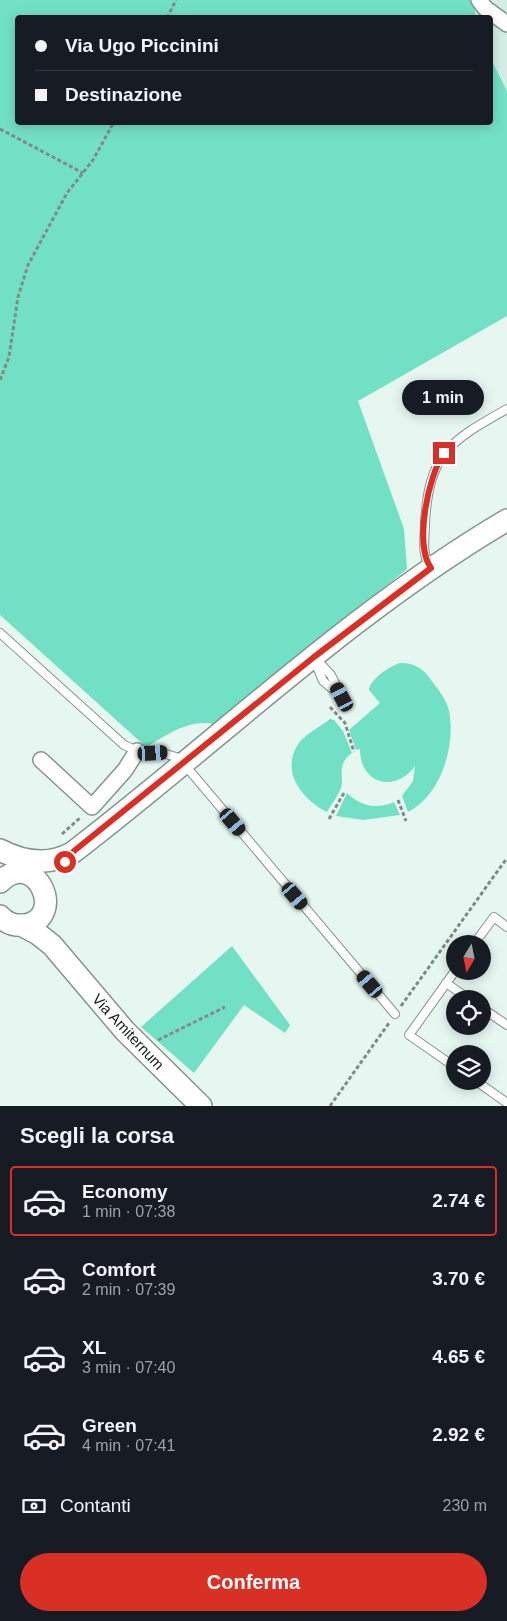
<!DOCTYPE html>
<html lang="it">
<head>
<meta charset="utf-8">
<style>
  body { margin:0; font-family:Helvetica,sans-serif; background:#20242c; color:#f1f3f6; height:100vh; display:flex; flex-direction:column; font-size:19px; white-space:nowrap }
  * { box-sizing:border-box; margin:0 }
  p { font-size:16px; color:#9ea1a6 }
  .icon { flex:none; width:28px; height:28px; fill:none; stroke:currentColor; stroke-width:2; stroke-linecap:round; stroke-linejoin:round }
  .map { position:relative; height:1106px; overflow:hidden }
  .details { display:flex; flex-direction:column; background:#171b24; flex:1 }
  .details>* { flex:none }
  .hud { position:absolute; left:15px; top:15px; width:478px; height:110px; border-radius:5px; box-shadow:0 2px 12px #0003; display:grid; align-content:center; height:110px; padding:0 20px; background:#171b24 }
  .needle { width:32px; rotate:190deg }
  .tools { position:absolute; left:446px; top:935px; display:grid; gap:10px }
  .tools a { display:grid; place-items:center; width:45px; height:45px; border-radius:50%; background:#171b24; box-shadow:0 2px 12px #0003; font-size:25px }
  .end { position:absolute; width:22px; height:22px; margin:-11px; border:6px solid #d93025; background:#fff; box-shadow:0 0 0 2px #fff }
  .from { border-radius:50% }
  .bubble { position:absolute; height:35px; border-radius:18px; background:#171b24; box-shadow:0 2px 12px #0003; font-size:16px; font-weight:700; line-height:35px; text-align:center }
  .car { position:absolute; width:15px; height:30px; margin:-15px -8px; border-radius:6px; box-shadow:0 0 4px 1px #0007; background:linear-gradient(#222 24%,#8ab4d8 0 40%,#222 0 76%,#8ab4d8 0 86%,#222 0) }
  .hud b { display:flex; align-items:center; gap:18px; height:48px; font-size:19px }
  .hud b+b { border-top:1px solid #363941 }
  .hud i { width:12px; height:12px; background:#f1f3f6 }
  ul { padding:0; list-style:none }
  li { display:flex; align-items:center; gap:15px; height:70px; margin:0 10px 8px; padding:0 10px; border:2px solid transparent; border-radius:5px }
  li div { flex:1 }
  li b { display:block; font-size:19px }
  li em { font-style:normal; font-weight:700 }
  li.active { border-color:#d93025 }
  li>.icon { width:45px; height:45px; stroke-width:1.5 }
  h2 { padding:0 20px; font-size:22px; line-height:60px }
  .pay { display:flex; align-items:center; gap:12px; height:55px; padding:0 20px; font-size:19px }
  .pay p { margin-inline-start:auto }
  .cta { display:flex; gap:10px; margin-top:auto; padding:10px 20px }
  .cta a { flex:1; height:58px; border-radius:30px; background:#d93025; color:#fff; font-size:20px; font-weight:700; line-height:58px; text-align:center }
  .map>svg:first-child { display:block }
  .built { fill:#d4ede5 }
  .green { fill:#72e0c5 }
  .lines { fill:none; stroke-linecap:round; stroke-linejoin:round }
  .lane-casing { stroke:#85948f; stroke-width:10 }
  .street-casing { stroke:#85948f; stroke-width:18 }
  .secondary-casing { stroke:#85948f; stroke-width:24 }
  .path { stroke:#808b88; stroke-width:3; stroke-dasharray:4 2.5; stroke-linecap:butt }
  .lane { stroke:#fff; stroke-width:8 }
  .street { stroke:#fff; stroke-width:15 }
  .secondary { stroke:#fff; stroke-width:21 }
  .route { stroke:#d93025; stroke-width:6 }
  .labels { text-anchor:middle; stroke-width:4; stroke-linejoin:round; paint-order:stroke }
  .street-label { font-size:15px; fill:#181e1c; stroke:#fff }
</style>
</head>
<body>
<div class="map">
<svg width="507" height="1106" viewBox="0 0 507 1106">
  <rect width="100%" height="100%" fill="#e6f6f1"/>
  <polygon class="built" points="473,0 507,0 507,91 490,57 490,18 476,17"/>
  <g class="green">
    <path d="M0,0h473l3,17 -458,1v104h472v-65l17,34v225l-149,85 46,128 3,40 -193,155c-26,-5 -46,11 -68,23l-146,-132z"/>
    <path d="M400,663c16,-1 26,8 34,21 6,8 13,17 15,27 7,35 -8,84 -41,101l-6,-16 11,-15 2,-15c-19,27 -55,19 -55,-17l-4,1 -7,-20 31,-27 -11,-13c2,-12 20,-23 31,-27z"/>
    <path d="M330,719l4,1 9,11 9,22c-13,10 -10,17 -10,31 -1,8 -11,21 -15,28 -24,-12 -46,-39 -30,-66 6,-11 23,-19 33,-27z"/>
    <path d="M347,793c13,13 30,17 47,9l6,13 -37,5 -27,-4z"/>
    <polygon points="232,946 290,1025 285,1033 244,1005 194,1073 141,1027"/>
  </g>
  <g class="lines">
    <g class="lane-casing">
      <g id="lane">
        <path d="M431,568c-10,-13 -6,-29 -6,-45 4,-70 25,-82 82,-114"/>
        <polyline points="0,633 124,745 142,753 163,753 179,758 395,1014"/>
        <polyline points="314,659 323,681 342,697"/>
        <polyline points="317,660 331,675 340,693"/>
        <polyline points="474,944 494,917 507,927"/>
        <polyline points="455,971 409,1035 455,1067"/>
        <polyline points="446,983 469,999"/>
        <polyline points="482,1008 507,1025"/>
        <polyline points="476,1081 507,1103"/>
      </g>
    </g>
    <g class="street-casing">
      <g id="street">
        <polyline points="479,0 485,8 507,24"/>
        <polyline points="41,760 92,807 125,770 137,751"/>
      </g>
    </g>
    <g class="secondary-casing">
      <g id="secondary">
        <path d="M0,850c23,12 48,16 72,3 145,-111 277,-240 435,-333"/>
        <path d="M0,882c35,-35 68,35 25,43 -10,1 -19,-2 -25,-9"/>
        <polyline points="21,925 38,934 52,945 125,1031 201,1106"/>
      </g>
    </g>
    <g class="path">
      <polyline points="167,18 176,0"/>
      <polyline points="0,129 83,173"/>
      <polyline points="0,380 9,357 18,297 28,265 67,193 93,160 114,122"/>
      <polyline points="330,707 345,723 354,752"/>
      <polyline points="398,800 406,821"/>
      <polyline points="329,819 345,791"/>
      <polyline points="62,834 81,817"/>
      <polyline points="401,1006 507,858"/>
      <polyline points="158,1040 225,1007"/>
      <polyline points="330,1106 389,1023"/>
    </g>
    <use href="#lane" class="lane"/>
    <use href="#street" class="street"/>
    <use href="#secondary" class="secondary"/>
  </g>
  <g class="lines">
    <path class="route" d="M65,862l9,-11 240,-194 117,-89c-17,-23 -3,-92 13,-115"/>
  </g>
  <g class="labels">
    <g class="street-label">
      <text transform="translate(128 1032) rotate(47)" y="5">Via Amiternum</text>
    </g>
  </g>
</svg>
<div class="tools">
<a><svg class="needle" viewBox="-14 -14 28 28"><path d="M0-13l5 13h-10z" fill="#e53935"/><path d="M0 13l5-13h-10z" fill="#9ea1a6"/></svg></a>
<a><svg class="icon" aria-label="locate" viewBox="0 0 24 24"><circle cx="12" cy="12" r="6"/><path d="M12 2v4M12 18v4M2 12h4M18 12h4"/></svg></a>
<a><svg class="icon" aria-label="layers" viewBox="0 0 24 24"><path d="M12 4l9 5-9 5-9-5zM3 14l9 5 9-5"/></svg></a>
</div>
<i class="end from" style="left:65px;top:862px"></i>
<i class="end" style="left:444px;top:453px"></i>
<div class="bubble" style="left:402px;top:380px;width:82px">1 min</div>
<i class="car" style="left:342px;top:697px;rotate:332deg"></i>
<i class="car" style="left:153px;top:753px;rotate:87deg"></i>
<i class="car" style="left:233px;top:822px;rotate:140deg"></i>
<i class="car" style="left:295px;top:896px;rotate:140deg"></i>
<i class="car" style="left:370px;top:984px;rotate:320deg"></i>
<div class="hud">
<b><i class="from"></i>Via Ugo Piccinini</b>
<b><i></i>Destinazione</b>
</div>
</div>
<section class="details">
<h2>Scegli la corsa</h2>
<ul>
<li class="active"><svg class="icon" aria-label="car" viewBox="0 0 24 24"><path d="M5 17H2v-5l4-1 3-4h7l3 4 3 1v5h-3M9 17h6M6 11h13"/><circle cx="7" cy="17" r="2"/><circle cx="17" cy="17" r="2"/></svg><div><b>Economy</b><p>1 min · 07:38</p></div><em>2.74 €</em></li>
<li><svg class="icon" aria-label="car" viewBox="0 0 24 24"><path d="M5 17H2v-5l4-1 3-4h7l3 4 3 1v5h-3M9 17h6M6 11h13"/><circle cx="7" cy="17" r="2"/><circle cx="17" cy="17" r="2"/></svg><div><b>Comfort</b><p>2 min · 07:39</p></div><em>3.70 €</em></li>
<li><svg class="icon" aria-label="car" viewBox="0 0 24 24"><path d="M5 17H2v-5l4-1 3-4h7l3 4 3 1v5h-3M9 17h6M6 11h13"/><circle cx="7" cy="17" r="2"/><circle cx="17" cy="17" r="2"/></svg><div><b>XL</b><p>3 min · 07:40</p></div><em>4.65 €</em></li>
<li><svg class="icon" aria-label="car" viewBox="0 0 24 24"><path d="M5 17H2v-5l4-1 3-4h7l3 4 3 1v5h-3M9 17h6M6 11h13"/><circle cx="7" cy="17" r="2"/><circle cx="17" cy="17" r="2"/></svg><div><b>Green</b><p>4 min · 07:41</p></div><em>2.92 €</em></li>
</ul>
<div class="pay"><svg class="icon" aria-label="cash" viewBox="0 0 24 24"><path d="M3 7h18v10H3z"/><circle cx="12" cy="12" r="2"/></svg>Contanti<p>230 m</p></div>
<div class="cta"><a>Conferma</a></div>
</section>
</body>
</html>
